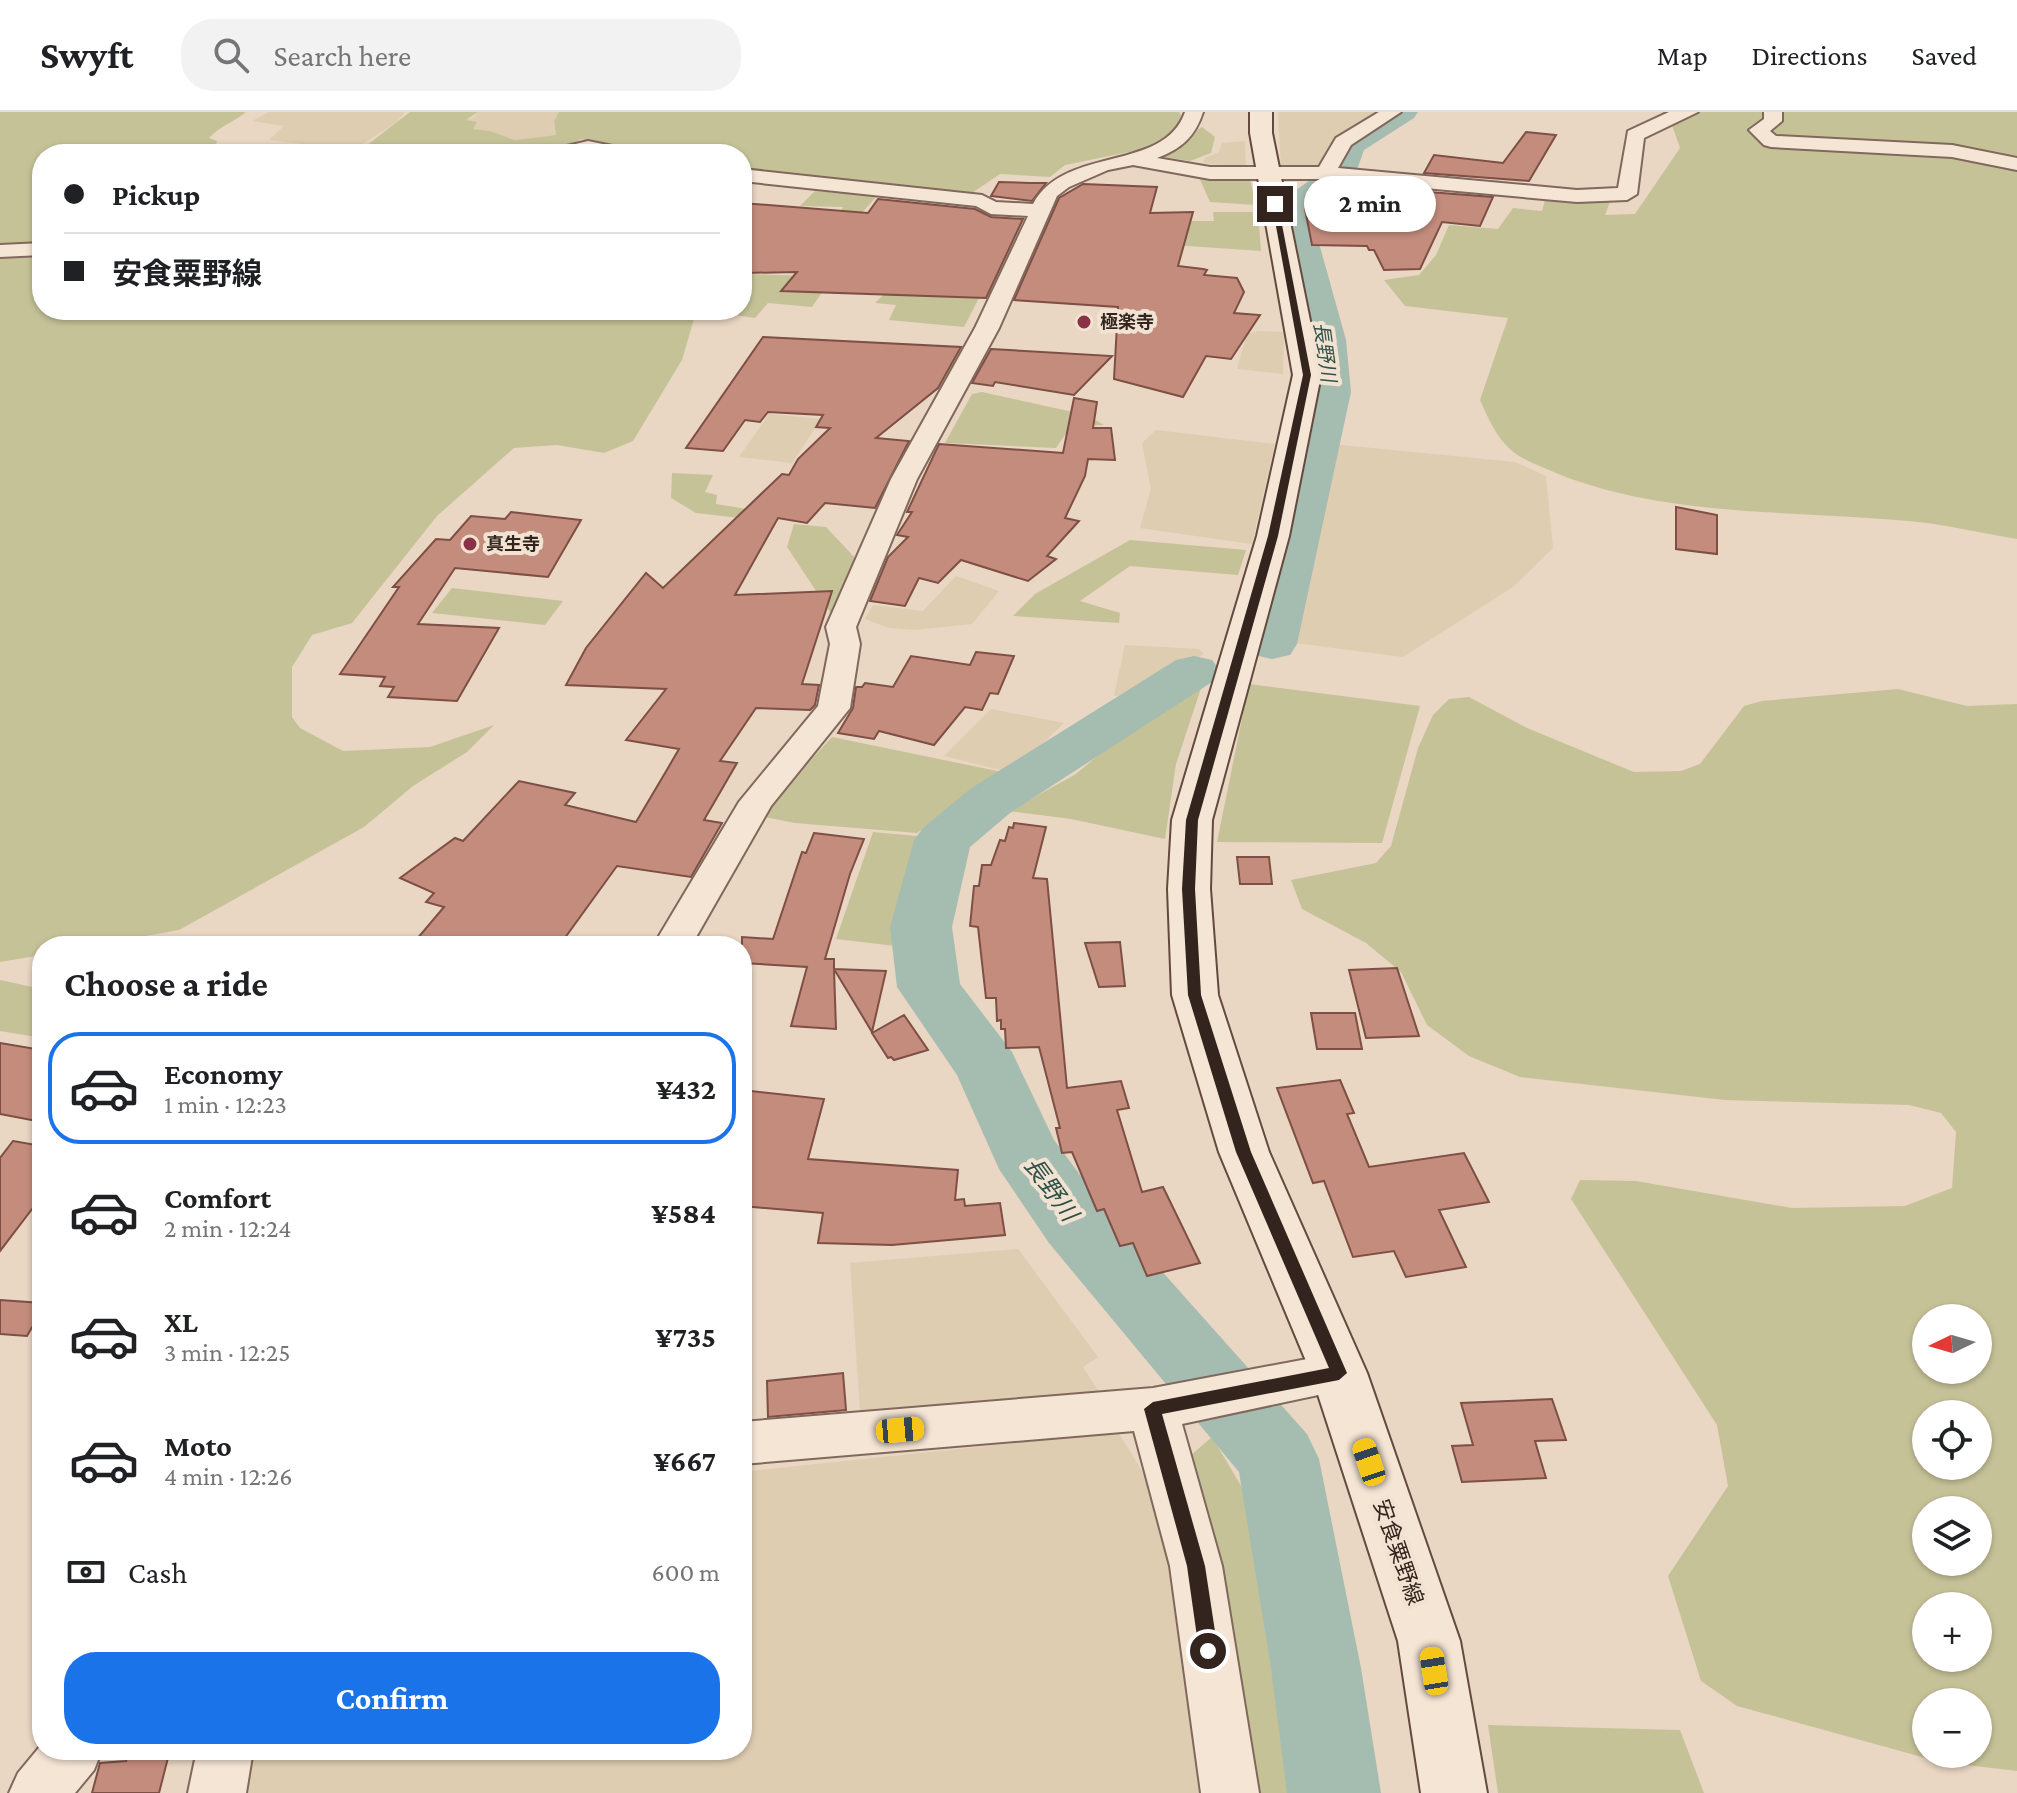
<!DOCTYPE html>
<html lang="en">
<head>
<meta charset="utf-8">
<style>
  body { margin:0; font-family:"Crimson Pro","Noto Sans JP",serif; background:#f2f2f2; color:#202124; height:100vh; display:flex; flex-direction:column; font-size:30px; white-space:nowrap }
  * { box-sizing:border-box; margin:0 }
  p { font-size:26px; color:#757577 }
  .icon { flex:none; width:44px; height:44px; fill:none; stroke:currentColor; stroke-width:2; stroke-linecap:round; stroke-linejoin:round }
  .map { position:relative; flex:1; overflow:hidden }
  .details { position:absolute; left:32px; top:824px; width:720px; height:824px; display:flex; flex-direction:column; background:#fff; border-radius:32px; box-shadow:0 2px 6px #0004 }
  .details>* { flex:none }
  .top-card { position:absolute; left:32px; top:32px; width:720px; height:176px; border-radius:32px; box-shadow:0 2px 6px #0004; display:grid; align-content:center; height:176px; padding:0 32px; background:#fff }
  .needle { width:52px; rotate:265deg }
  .buttons { position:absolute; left:1912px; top:1192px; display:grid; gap:16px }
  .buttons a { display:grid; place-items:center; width:80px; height:80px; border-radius:50%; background:#fff; box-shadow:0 2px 6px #0004; font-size:40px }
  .end { position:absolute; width:36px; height:36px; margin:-18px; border:10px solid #33241e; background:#fff; box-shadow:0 0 0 4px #fff }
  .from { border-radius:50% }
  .bubble { position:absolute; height:56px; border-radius:28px; background:#fff; box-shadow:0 2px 6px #0004; font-size:26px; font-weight:700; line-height:56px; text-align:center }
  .car { position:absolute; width:24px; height:48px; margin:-24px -12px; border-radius:10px; box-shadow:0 0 6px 2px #0007; background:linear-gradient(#f5c518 24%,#345 0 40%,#f5c518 0 76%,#345 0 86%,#f5c518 0) }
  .top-card b { display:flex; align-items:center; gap:28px; height:76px; font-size:30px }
  .top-card b+b { border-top:2px solid #e0e0e0 }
  .top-card i { width:20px; height:20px; background:#202124 }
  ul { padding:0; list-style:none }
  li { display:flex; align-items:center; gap:24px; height:112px; margin:0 16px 12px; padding:0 16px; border:4px solid transparent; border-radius:32px }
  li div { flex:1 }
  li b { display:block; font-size:30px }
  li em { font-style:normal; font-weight:700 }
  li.active { border-color:#1a73e8 }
  li>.icon { width:72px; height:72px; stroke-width:1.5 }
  h2 { padding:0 32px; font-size:36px; line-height:96px }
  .pay { display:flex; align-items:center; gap:20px; height:88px; padding:0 32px; font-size:30px }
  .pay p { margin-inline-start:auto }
  .cta { display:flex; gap:16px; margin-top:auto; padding:16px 32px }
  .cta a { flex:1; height:92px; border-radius:32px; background:#1a73e8; color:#fff; font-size:32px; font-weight:700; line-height:92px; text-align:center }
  header { display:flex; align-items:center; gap:48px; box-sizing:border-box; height:112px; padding:0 40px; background:#fff; border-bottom:2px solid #e0e0e0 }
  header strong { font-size:38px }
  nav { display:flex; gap:44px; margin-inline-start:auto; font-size:28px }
  .search { width:560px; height:72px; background:#f2f2f2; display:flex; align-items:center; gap:20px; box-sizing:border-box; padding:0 28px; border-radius:32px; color:#757577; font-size:30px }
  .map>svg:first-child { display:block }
  .farmland { fill:#decdb1 }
  .green { fill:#c6c298; fill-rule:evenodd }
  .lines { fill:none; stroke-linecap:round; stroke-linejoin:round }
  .river { fill:#a5bcb0; fill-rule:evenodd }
  .building { fill:#c38c7d; stroke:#7e4f44; stroke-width:2 }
  .street-casing { stroke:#81685c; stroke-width:4 }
  .secondary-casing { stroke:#634a3f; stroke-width:4 }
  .street { fill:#f5e5d5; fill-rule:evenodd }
  .secondary { fill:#f5e5d5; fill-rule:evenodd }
  .route { fill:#33241e }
  .poi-dot { fill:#8a3245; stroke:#f1e2d2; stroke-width:3 }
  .labels { text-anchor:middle; stroke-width:8; stroke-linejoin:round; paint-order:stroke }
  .far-poi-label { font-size:18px; font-weight:bold; fill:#33241e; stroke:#f1e2d2; text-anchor:start }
  .far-water-label { font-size:20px; font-style:italic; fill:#2f5148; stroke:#f1e2d2 }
  .street-label { font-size:22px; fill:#33241e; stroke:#f1e2d2 }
  .water-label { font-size:24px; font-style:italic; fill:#2f5148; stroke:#f1e2d2 }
</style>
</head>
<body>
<header>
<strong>Swyft</strong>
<div class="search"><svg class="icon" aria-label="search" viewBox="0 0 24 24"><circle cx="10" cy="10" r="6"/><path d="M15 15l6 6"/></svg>Search here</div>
<nav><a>Map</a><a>Directions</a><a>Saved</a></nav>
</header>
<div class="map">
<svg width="2017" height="1681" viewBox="0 0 2017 1681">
  <rect width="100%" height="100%" fill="#e9d6c3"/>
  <g class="farmland">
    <polygon points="269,0 403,0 404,1 397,10 353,38 269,28 284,14 252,9"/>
    <polygon points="478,0 559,0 554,9 556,23 516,28 490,19 472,17 476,11 463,9 474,5"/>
    <polygon points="1278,0 1382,0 1327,56 1281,57"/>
    <polygon points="1245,29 1246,56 1203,51 1205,46 1219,40 1222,31"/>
    <polygon points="1259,219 1284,220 1283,262 1237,257 1247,222"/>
    <polygon points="769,302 821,307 792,351 739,345"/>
    <polygon points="1156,318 1275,332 1252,432 1140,416 1151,377 1142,331"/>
    <polygon points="1331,332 1515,350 1546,364 1553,436 1513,475 1403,545 1280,529"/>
    <polygon points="956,464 999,479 972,512 915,518 889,516 865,507 873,493 923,499"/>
    <polygon points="1125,533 1199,537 1204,542 1138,582 1114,584"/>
    <polygon points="991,597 1064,611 1012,661 944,644"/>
    <polygon points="1018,1137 1098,1245 1083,1255 1099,1280 860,1299 850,1151"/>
    <polygon points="1118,1320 1167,1400 1200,1681 247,1681 255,1638 742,1638 742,1360"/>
  </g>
  <g class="green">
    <path d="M0,0h246c-12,10 -26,14 -37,26l8,3 -3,9 -10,4h-162v156l654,2 -14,48 -49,81 -29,12 -47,-8 -43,3 -77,68 -85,107 -40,12 -20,32v50l8,11 43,23 87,-4 64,-22 -27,27 -54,34 -49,41 -185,103 -89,16h-48v9l-42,7z"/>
    <polygon points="410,0 478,0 466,8 477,10 473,17 490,19 515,28 556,23 554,9 559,0 1179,0 1186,10 1149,36 1065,53 1050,65 1000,62 969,83 742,61 742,42 641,42 581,27 560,39 542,42 421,42 362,37"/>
    <path d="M1662,0h355v427c-30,-5 -60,-12 -90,-16 -121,-14 -250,-3 -366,-48 -16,-7 -35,-13 -49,-24 -16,-14 -24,-33 -32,-51l28,-82 -103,-12 -21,-26 35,-5 17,-20 13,-30 49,4 15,-21 29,3 4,-15 64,6 -5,13 30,-1 45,-66 -8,-23z"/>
    <polygon points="1202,15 1215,25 1211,41 1190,49 1157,44"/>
    <polygon points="1198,63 1249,63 1256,93 1210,90"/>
    <polygon points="815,79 877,84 851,113 832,112 843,95 800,94"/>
    <polygon points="1213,100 1258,100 1261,139 1173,133 1179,109 1214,109"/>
    <polygon points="742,162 813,164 825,176 812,195 768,191 755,206 699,198 742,198"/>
    <polygon points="886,180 979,186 964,215 889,208 896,193 875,191"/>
    <polygon points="982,280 1087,303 1104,313 1071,314 1056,336 945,331 972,282"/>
    <polygon points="672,361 713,363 705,380 717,383 716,392 747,397 740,406 696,401 671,386"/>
    <polygon points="794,412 826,415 857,448 834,506 787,435"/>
    <polygon points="1130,428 1246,438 1238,463 1130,454 1080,489 1120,501 1119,511 1013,504 1035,482"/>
    <polygon points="452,476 563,489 545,513 432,501"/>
    <polygon points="1206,561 1176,652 1165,727 1071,707 1009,699 1076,662 1108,635 1140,597"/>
    <polygon points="1249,572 1420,594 1382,731 1217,730"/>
    <path d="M1898,577l69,17 50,-2v1067l-77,-9 -203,-56 -36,-25 -33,-105 60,-90 -11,-61 -146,-226 9,-19 56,1 156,27 113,-2 47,-18 4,-56 -15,-19 -32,-8 -184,-5 -205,-23 -51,-21 -42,-31 -26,-53 -35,-29 -64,-34 -11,-29 85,-17 15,-17 27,-98 15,-33 16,-16 20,-2 58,31 107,44 47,-1 19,-7 44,-58 18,-5zM1926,1206h52v52h-52zM1926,1302h52v52h-52zM1926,1398h52v52h-52zM1926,1494h52v52h-52zM1926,1590h52v52h-52z"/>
    <polygon points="832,625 1007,661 917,721 795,711 759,704"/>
    <polygon points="873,720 928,725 895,834 836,827"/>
    <polygon points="0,868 42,877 42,921 36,925 0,919"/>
    <polygon points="1212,1325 1274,1429 1321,1681 1251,1681 1207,1468 1191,1343"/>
    <polygon points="1488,1613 1680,1618 1704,1681 1498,1681"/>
  </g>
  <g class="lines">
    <g class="river">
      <polygon points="1382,0 1418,0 1414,6 1364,38 1354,66 1310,99 1346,228 1351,280 1297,532 1290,543 1272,547 1254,543 1247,532 1311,280 1308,228 1276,96 1281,89 1328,55 1338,27"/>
      <polygon points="1194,544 1212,548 1220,559 1212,570 1010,701 970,735 952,815 960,872 1012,940 1054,1028 1101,1091 1307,1322 1319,1347 1361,1556 1381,1681 1287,1681 1271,1556 1239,1360 1049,1131 999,1057 957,963 897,875 890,815 914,728 923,716 970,677 1176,548"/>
    </g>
  </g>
  <g class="building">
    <polygon points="1526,20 1556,23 1529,69 1424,61 1434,43 1503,51"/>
    <polygon points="999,70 1030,71 1046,71 1032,89 991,84"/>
    <polygon points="1083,72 1157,75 1150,101 1193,100 1178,154 1203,157 1207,158 1204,163 1237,166 1244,180 1234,201 1260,203 1231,247 1206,244 1183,285 1114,267 1118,195 1014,188 1059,86"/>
    <polygon points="1336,72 1402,78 1493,85 1480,114 1442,110 1420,157 1384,158 1374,138 1369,138 1367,134 1312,133 1305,97 1325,97"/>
    <polygon points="878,87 975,97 991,105 1023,107 986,186 781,179 797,160 742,161 742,91 868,101"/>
    <polygon points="763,225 961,235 938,276 876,326 909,329 875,396 825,391 807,411 778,406 735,483 832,479 802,572 819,573 815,593 810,598 756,596 720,649 737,651 704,708 722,711 691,765 617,754 559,834 411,834 444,795 426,790 434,781 400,766 455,726 463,729 519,669 575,681 565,693 636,710 668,656 679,637 626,628 666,577 566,573 586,536 646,461 663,476 782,362 789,363 798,347 830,316 816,315 823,303 768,300 760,310 745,308 723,339 686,336"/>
    <polygon points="991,237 1112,244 1074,283 995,270 993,274 972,271"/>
    <polygon points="1074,286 1097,290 1093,316 1111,316 1115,348 1088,347 1085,364 1065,406 1079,409 1047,444 1056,447 1028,469 961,448 938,471 919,466 905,494 870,489 888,445 908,425 897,423 912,400 907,400 939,332 1063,341"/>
    <polygon points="1676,395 1717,403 1717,442 1676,437"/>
    <polygon points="511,400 581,408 548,465 455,456 418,512 499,516 457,589 388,585 394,575 380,574 385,565 340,562 399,475 393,475 436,427 450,428 471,404 505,407"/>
    <polygon points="976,540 1014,544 998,582 990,581 982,598 965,595 934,633 879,619 874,627 838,621 853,596 856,575 862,575 865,571 893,575 911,544 970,553"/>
    <polygon points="1014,711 1046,715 1033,766 1047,767 1067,976 1121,969 1129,996 1117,998 1142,1080 1163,1075 1200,1151 1147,1164 1133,1131 1120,1134 1104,1097 1097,1099 1072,1040 1062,1041 1056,1016 1060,1016 1039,935 1006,936 1005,917 1001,917 1001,908 997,909 996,886 986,886 978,815 970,814 974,774 979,774 982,753 991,753 1000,728 1005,729 1009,715 1013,716"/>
    <polygon points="814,721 864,727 850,762 825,847 834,847 834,857 886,859 872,920 834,857 836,917 791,914 807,855 742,851 742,825 773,827 802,740 806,741"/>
    <polygon points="1237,745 1269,745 1272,772 1240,772"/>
    <polygon points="1120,830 1125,874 1099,875 1085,831"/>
    <polygon points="1397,856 1419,924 1366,926 1349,858"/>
    <polygon points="1311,901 1355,901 1362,937 1317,937"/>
    <polygon points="904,903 928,938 894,948 891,945 888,946 872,921"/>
    <polygon points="0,931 42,938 42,1010 0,1002"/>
    <polygon points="1340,968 1354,1001 1347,1002 1369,1055 1464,1041 1489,1090 1439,1098 1466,1155 1406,1165 1394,1139 1353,1145 1324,1069 1313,1071 1277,976"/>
    <polygon points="742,978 824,987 808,1047 958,1058 955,1088 964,1087 965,1094 1000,1091 1005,1123 892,1133 818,1131 823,1101 742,1094"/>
    <polygon points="13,1029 42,1034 42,1084 0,1139 0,1046"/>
    <polygon points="0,1188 42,1191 42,1198 27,1224 0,1222"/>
    <polygon points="843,1261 846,1298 768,1305 767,1269"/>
    <polygon points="1552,1287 1566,1328 1535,1329 1546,1366 1462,1370 1452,1334 1473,1333 1461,1291"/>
    <polygon points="135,1638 170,1638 159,1681 92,1681 100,1651 126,1649 129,1640"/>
  </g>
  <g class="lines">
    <g class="street-casing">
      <g id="street">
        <path d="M1185,0h18c-8,25 -22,37 -46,46l53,9h109l17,-29 43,-26h22l-50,33 -13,23 239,22 41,-2 10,-57 41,-19h29l-54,26 -7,56 -10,6 -50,2 -251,-23h-116l-77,-14 -25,5 -39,17 -12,9 -58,132 -82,151 -61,148 4,17 -10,64 -79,98 -80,140h-38l86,-144 79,-96 12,-62 -4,-17 65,-148 84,-151 53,-112 -37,-2 -15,-8 -234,-25v-12l240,26 14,7 37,2c32,-59 131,-31 152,-92z"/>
        <polygon points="1764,0 1782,0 1782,9 1770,19 1776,24 1952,33 2017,46 2017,58 1952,45 1771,35 1764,33 1749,18 1764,7"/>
        <polygon points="588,29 632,38 635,42 547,42 550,38"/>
        <polygon points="42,131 42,143 0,145 0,133"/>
        <polygon points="1339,1241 1356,1247 1363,1261 1356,1275 1182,1312 1222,1454 1259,1681 1201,1681 1170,1454 1134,1319 742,1352 742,1310 1153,1276"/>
        <polygon points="42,1632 42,1638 102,1638 94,1658 75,1681 9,1681 18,1661"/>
        <polygon points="197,1638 253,1638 246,1681 188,1681"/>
      </g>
    </g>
    <g class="secondary-casing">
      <polygon id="secondary" points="1250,0 1272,0 1272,21 1321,263 1289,424 1212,708 1210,777 1218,883 1269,1040 1367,1261 1460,1529 1487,1681 1421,1681 1398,1529 1311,1261 1219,1040 1172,883 1168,777 1172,708 1257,424 1293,263 1250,21"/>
    </g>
    <use href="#street" class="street"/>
    <use href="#secondary" class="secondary"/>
  </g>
  <polygon class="route" points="1275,90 1278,92 1311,263 1278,424 1198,708 1195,777 1201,883 1251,1040 1347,1261 1339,1268 1162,1302 1205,1454 1218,1539 1215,1545 1208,1548 1202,1545 1199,1539 1187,1454 1144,1297 1153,1290 1329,1256 1236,1040 1188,883 1182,777 1186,708 1268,424 1303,263 1272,92"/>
  <g class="poi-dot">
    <circle cx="1084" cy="210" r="8"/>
    <circle cx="470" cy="432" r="8"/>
  </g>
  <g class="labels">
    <g class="far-poi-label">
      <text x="1100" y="216">極楽寺</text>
      <text x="486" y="438">真生寺</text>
    </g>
    <g class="far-water-label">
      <text transform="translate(1325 240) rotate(82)" y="7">長野川</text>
    </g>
    <g class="street-label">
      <text transform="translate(1399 1440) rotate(71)" y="8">安食粟野線</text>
    </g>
    <g class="water-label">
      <text transform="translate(1051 1077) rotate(54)" y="8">長野川</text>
    </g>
  </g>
</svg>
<div class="buttons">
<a><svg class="needle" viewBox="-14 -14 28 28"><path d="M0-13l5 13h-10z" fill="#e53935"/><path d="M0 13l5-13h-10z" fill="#757577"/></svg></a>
<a><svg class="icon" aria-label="locate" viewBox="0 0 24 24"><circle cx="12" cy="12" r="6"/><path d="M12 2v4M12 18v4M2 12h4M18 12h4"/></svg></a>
<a><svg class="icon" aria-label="layers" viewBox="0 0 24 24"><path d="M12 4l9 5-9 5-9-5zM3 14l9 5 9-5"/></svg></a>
<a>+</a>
<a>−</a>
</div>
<i class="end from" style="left:1208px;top:1539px"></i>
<i class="end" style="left:1275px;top:92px"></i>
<div class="bubble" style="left:1304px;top:64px;width:132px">2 min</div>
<i class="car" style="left:900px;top:1318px;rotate:85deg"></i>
<i class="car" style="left:1369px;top:1350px;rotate:341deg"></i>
<i class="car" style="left:1434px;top:1559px;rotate:351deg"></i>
<div class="top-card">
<b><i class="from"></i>Pickup</b>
<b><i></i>安食粟野線</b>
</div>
<section class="details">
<h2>Choose a ride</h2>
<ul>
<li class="active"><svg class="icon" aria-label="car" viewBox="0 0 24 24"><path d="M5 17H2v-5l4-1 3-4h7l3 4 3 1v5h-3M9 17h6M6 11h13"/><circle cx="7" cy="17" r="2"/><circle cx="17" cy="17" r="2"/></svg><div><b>Economy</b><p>1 min · 12:23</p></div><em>¥432</em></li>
<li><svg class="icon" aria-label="car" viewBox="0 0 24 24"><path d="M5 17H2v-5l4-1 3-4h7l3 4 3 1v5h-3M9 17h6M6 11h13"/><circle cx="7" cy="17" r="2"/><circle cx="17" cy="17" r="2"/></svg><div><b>Comfort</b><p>2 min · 12:24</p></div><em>¥584</em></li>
<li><svg class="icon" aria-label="car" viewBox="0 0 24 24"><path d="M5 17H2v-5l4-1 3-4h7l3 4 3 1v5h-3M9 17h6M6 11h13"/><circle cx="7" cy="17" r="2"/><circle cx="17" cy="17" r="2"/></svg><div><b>XL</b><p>3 min · 12:25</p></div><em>¥735</em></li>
<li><svg class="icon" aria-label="car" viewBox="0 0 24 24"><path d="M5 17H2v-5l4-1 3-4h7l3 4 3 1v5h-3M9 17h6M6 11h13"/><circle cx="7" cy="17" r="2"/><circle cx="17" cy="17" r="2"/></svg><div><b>Moto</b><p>4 min · 12:26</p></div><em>¥667</em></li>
</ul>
<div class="pay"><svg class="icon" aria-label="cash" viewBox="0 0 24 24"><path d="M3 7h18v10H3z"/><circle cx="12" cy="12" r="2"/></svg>Cash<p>600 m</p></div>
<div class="cta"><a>Confirm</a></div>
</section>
</div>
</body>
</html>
